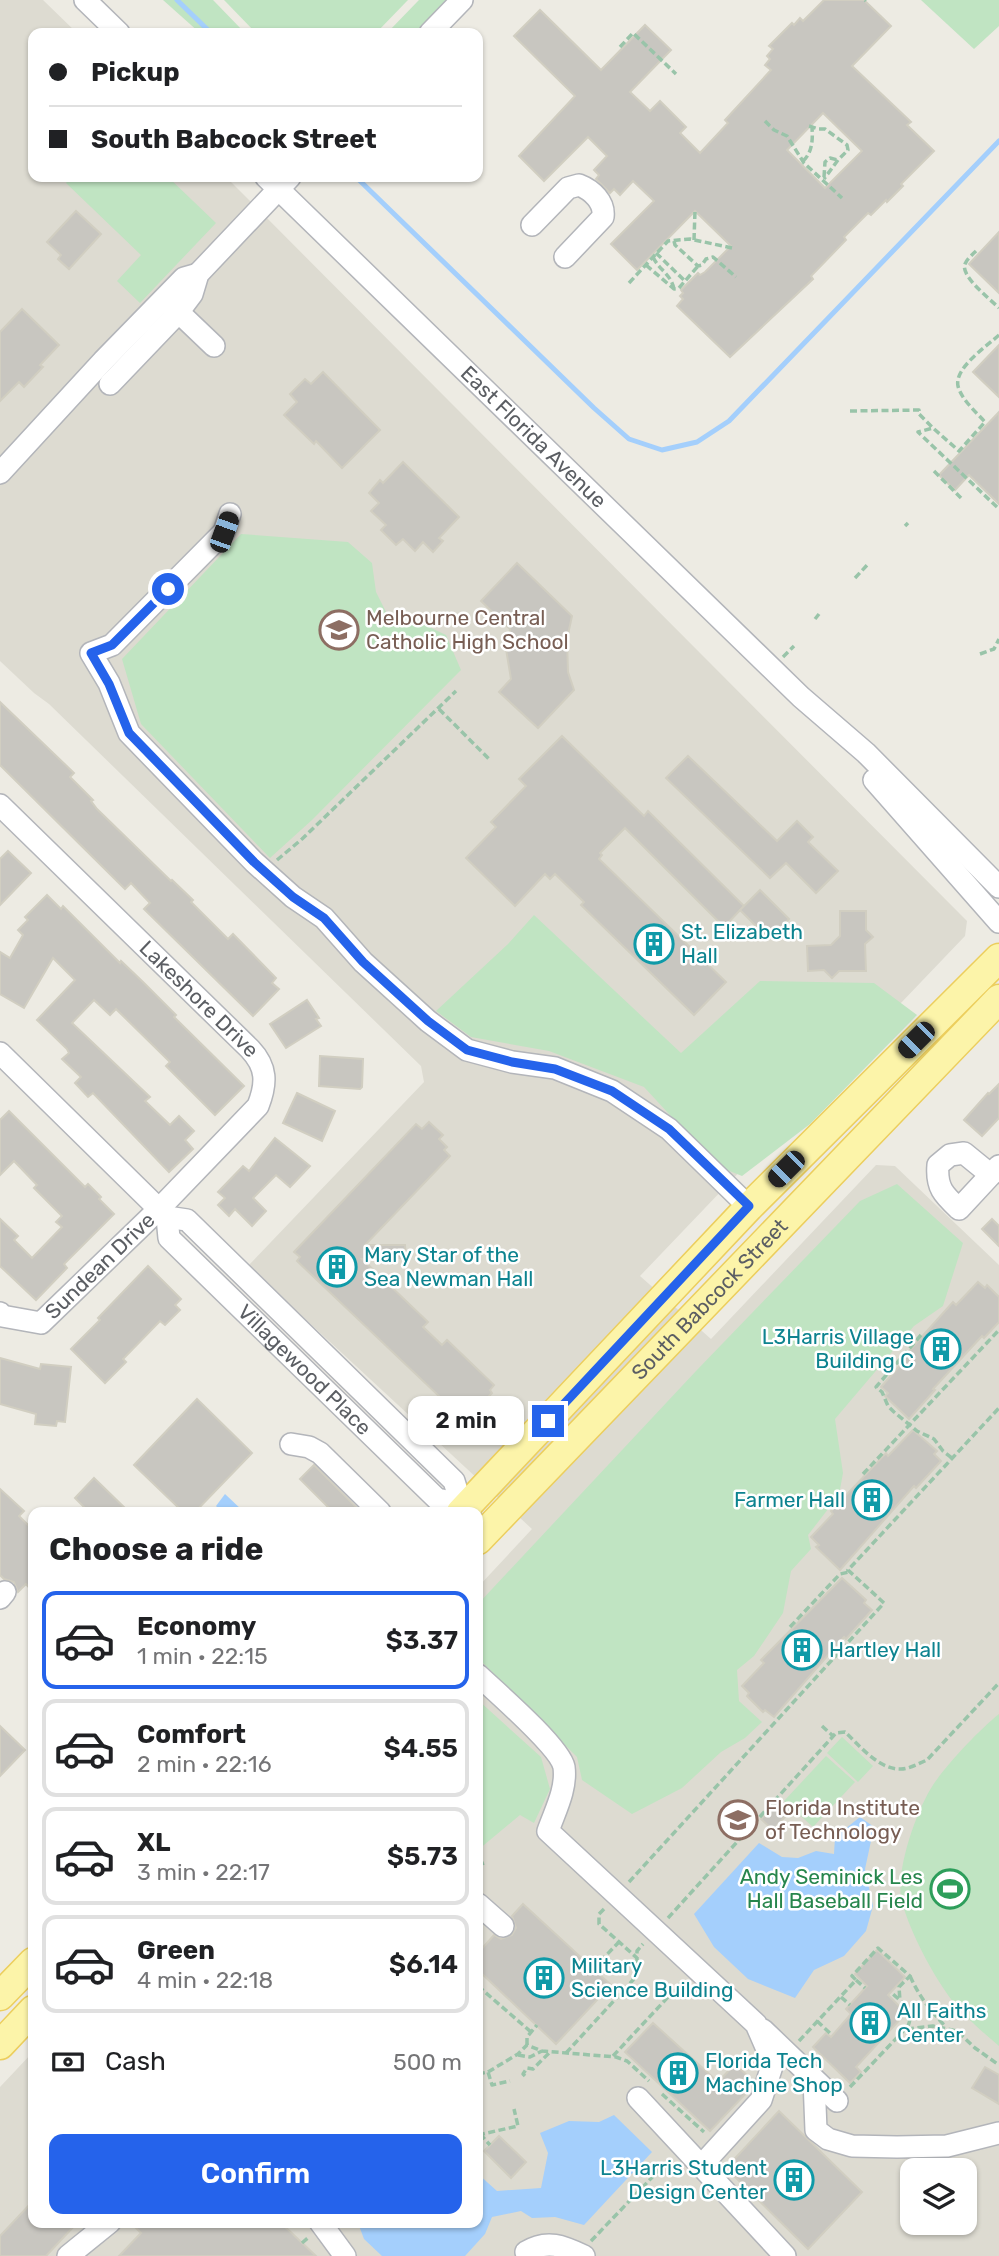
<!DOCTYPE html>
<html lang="en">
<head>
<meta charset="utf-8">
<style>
  body { margin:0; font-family:Rubik,sans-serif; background:#f2f2f2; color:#202124; height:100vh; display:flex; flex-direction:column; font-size:26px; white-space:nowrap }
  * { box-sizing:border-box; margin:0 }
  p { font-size:23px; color:#757577 }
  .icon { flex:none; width:38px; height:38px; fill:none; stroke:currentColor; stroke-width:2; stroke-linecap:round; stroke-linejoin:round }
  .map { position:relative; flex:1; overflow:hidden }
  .panel { position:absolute; left:28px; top:1507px; width:455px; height:721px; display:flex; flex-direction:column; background:#fff; border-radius:14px; box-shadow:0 2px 5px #0004 }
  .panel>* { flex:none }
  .banner { position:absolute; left:28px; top:28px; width:455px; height:154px; border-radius:14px; box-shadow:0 2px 5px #0004; display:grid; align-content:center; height:154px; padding:0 21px; background:#fff }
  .buttons { position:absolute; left:900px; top:2158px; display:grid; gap:14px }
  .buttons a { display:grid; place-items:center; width:77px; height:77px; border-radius:14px; background:#fff; box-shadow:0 2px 5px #0004; font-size:35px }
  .end { position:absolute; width:32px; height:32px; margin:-16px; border:9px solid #2563eb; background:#fff; box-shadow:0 0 0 4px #fff }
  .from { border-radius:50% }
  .bubble { position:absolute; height:49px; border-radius:14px; background:#fff; box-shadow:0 2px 5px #0004; font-size:23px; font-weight:600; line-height:49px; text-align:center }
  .car { position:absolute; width:21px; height:42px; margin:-21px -10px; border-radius:9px; box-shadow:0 0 5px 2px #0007; background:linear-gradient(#222 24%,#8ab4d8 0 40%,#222 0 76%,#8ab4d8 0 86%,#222 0) }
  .banner b { display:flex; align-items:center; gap:24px; height:66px; font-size:26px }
  .banner b+b { border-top:2px solid #e0e0e0 }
  .banner i { width:18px; height:18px; background:#202124 }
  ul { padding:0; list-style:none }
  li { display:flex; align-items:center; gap:21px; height:98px; margin:0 14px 10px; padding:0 7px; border:4px solid #e0e0e0; border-radius:14px }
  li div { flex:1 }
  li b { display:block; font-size:26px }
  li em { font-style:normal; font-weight:600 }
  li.active { border-color:#2563eb }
  li>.icon { width:63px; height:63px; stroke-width:1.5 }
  h2 { padding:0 21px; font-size:32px; line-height:84px }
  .pay { display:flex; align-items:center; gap:18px; height:77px; padding:0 21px; font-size:26px }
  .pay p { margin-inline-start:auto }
  .cta { display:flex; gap:14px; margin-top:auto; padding:14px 21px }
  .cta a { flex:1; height:80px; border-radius:14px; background:#2563eb; color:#fff; font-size:28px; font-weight:600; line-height:80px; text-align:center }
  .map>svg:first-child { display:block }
  .education { fill:#dddbd1; fill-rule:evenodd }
  .green { fill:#c0e4c2 }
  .water { fill:#a4cffc }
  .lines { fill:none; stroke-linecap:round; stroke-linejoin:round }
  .stream { stroke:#a4cffc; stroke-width:5 }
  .building { fill:#c8c6c0; stroke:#d1cec1; stroke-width:2; fill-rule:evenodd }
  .minor-casing { stroke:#b3b5ba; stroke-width:24 }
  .major-casing { stroke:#ecce5d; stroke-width:31 }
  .path { stroke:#99c4a9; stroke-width:3.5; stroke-dasharray:7 3.5; stroke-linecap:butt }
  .minor { stroke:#fff; stroke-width:21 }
  .major { stroke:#fcf4a9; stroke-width:28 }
  .route { stroke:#2563eb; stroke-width:9 }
  .labels { text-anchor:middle; stroke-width:5; stroke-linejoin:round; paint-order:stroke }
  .street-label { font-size:21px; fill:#5b5e63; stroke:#fff }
  .education-label { font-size:21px; fill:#785e54; stroke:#fff; text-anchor:start }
  .culture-label { font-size:21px; fill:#0d838f; stroke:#fff; text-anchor:start }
  .leisure-label { font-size:21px; fill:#27864d; stroke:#fff; text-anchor:end }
</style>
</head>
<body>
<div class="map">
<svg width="999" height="2256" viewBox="0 0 999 2256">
  <rect width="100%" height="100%" fill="#edebe3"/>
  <path class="education" d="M0,0h43l34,33h-44v144h193l741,744 -2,15 -325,340 71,63 165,-174 19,1 104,99v991h-999v-169l33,-35v170h445v-635l54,-58 -284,-263 176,-184 -3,-16 -372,-362 -15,-11 -34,-32zM912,2170h52v52h-52z"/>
  <g class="green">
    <polygon points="163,0 213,0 245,33 200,33"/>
    <polygon points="224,0 408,0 376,33 256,33"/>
    <polygon points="419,0 451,0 418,33 387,33"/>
    <polygon points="921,0 999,0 999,26 974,49"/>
    <polygon points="71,177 168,177 216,223 140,303 117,281 141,255 66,183"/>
    <polygon points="241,534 348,542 372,563 376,592 386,612 401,623 425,625 446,635 461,670 312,820 270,858 141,724 122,659"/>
    <polygon points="534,915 681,1053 760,981 874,983 917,1015 810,1124 742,1176 717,1166 644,1087 549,1051 471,1037 436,1011 508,944"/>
    <polygon points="897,1184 963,1243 943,1306 914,1326 835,1419 843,1473 839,1495 808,1535 811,1549 791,1571 783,1613 754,1656 737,1670 739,1701 762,1722 745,1738 721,1752 682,1788 632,1814 582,1780 577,1757 478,1658 478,1604 696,1371 860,1201"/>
    <polygon points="478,1700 541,1757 550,1789 534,1823 520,1815 478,1850 479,1860 478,1860"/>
    <path d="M999,1714v332c-13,-11 -27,-23 -39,-36 -22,-24 -50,-77 -58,-108 -8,-29 15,-93 31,-117 15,-22 45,-54 66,-71z"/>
    <polygon points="842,1737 873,1766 858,1782 827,1753"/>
    <polygon points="826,1756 855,1782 813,1827 784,1801"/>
  </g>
  <g class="water">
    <polygon points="225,1494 243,1511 243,1512 222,1512 216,1506"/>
    <polygon points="860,1817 874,1827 865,1869 873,1906 866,1931 844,1956 814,1970 795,1998 748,1979 714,1947 694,1914 759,1843 782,1857 798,1858 816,1851 834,1854 835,1837"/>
    <polygon points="614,2115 652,2152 584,2225 555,2217 532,2218 521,2211 492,2217 485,2234 465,2256 382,2256 364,2239 358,2223 478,2222 478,2174 497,2191 541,2188 548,2153 540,2133 569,2121 599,2122"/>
  </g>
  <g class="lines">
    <g class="stream">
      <polyline points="177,0 211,33"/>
      <polyline points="356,177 594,408 629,439 662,450 697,442 729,421 999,141"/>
    </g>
  </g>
  <g class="building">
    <path d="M824,0h40l27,26 -39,40 59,56 -4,3 27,26 -33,33 2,2 -16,16 -1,-2 -15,15 -3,-2 -24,24 2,3 -35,36 2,3 -83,78 -53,-51 6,-7 -3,-3 3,-3 -2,-3 17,-17 2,2 5,-3 26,-26 -36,-35 -58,59 -26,-26 43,-43 -21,-20 -13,14 -6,-6 -4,4 -14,-14 3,-4 -5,-5 13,-14 -19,-19 -44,44 -25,-25 56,-60 -61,-60 26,-26 61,60 44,-45 26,25 -41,42 20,19 10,-10 26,26 -6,6 20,20 28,-30 -3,-3 46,-50 -6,-5 5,-6 -3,-3 6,-7 -4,-3 23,-23 2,2 6,-7 3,3zM823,113l39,38 -37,37 -38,-38z"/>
    <polygon points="76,211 101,234 69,269 58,259 61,255 47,242"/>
    <polygon points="999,232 999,293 969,264"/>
    <polygon points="22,309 59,345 40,365 43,367 24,387 19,382 0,401 0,332"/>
    <polygon points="999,345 999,397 973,372"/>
    <polygon points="323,372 380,430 342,468 316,441 314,444 284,415 297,402 290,394 305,379 311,384"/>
    <polygon points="999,412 999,504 969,475 955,490 939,475"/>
    <polygon points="403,462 459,517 439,538 443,541 433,552 423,542 415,551 403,539 396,545 381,530 386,525 371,511 379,503 369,493 380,480 383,483"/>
    <polygon points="517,563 572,616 567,639 568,672 574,690 538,728 499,692 511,679 506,649 510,629 481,601"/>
    <polygon points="0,702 74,773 70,777 93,800 91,801 97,809 171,881 172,880 193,900 191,902 228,939 233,934 276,978 272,983 279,989 253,1016 144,909 150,903 131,883 125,889 0,765"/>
    <polygon points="562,736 644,816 648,811 744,906 724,927 625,828 600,853 602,855 599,859 726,982 694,1015 581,905 584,902 555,874 550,879 545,874 515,906 466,858 496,827 491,822 526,786 519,779"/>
    <polygon points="688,756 777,841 797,821 813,837 808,842 838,871 816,893 786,863 770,878 666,778"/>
    <polygon points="8,851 31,873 0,905 0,859"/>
    <polygon points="760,890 789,919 769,939 740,910"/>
    <polygon points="47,895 61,909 63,906 120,963 121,961 143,982 176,1015 174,1017 244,1086 215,1115 166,1066 170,1062 116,1009 110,1015 94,1000 72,1023 150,1097 145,1101 170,1125 179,1116 194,1131 185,1140 193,1149 169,1172 93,1093 88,1097 75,1083 81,1077 62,1059 69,1053 67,1049 37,1020 75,980 53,958 24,1008 0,994 0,952 10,958 23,935 18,930 28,920 25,917"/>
    <polygon points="840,911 866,911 866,930 873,937 865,944 866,971 839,971 832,978 824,970 808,971 807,946 831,945 840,936"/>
    <polygon points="307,1000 319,1018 316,1019 321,1026 286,1048 270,1024"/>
    <polygon points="320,1056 363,1059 362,1087 360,1089 319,1086"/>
    <polygon points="999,1084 999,1118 982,1136 964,1120 988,1093 989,1094"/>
    <polygon points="297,1093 335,1111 322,1141 283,1123"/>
    <polygon points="9,1111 85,1187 88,1184 101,1197 99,1199 114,1214 64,1264 67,1268 36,1300 0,1266 0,1219 18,1236 14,1240 32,1258 62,1227 56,1222 62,1216 34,1188 37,1185 14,1161 0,1175 0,1120"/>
    <polygon points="429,1122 443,1135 439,1139 447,1147 444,1150 450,1156 365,1245 405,1245 406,1258 362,1259 428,1322 423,1327 442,1345 447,1340 494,1385 490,1390 492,1393 484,1401 490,1407 476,1421 469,1414 463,1419 297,1261 300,1257 294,1252 416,1124 422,1129"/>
    <polygon points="275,1138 310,1166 290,1187 276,1175 253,1198 266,1211 252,1226 235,1209 229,1216 218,1205 225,1198 218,1192 243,1166 249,1171"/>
    <polygon points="992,1219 999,1226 999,1246 982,1229"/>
    <polygon points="148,1266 181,1299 175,1305 180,1310 165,1325 160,1321 123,1359 126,1362 105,1383 71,1349 100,1320 98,1318"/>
    <polygon points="978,1282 985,1288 987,1285 999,1297 999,1322 984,1338 982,1336 933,1389 935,1390 909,1419 885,1396 888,1393 881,1387 903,1362 901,1360 953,1302 956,1305"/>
    <polygon points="0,1358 40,1369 41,1364 71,1367 65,1422 57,1421 56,1426 35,1424 36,1414 0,1404"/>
    <polygon points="197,1399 252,1453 195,1512 183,1512 134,1465"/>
    <polygon points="913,1430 937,1451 934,1454 941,1461 916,1488 914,1486 840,1570 816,1547 819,1545 811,1537 833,1514 831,1511 886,1453 888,1456"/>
    <polygon points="314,1465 361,1512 333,1512 300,1479"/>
    <polygon points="94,1478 129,1512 89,1512 75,1498"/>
    <polygon points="0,1489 24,1511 19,1516 33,1530 33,1592 26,1584 18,1592 14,1582 4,1579 0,1575"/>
    <polygon points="842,1578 866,1600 864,1603 872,1610 846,1639 844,1637 774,1717 765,1710 763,1712 747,1696 749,1693 742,1686 764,1663 761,1660"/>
    <polygon points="0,1726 25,1750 0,1776"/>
    <polygon points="779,1800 791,1810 773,1830 761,1819"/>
    <polygon points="523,1904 611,1985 556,2044 478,1970 478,1953 494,1935 501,1939 512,1935 516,1928 512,1916"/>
    <polygon points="877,1950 905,1977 888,1995 906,2013 856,2067 861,2072 850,2083 813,2047 826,2033 831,2037 851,2014 846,2009 867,1986 855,1974"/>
    <polygon points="653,2023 718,2082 735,2064 753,2081 752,2087 710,2131 625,2052"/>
    <polygon points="985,2067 999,2075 999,2104 972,2088"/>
    <polygon points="779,2111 862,2192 808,2249 726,2168"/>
    <polygon points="499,2136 526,2162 511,2178 484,2151"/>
    <polygon points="33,2201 33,2222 78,2222 46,2256 0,2256 0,2236"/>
    <polygon points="130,2222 280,2222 316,2256 119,2256 141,2233"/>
  </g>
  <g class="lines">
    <g class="minor-casing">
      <g id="minor">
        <polyline points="85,0 119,33"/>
        <polyline points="430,33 462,0"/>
        <path id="s1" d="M266,177l535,520 65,56 133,134"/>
        <path d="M532,225l36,-37 11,-3c13,5 26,17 24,32l-38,40"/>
        <polyline points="170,304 214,346"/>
        <polyline points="110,384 177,314 192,294 198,274 290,177"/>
        <polyline points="0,473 103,361 184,278 198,274"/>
        <polyline points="230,514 224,532 112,645 91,653 109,683 129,733 254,862 293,897 324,918 363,962 428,1021 467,1050 512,1062 555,1068 612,1091 669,1129 749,1207"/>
        <polyline points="874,780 999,922"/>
        <path id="s2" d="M0,805l250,244c17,18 17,34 8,57l-99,103 -118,114 -39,-7 -2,-3"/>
        <polyline points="0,1053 167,1217 187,1220 454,1481 461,1504 470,1512"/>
        <path d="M991,1175l-27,-22 -14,2 -12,10c-2,23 6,30 21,44l40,-43"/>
        <path id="s3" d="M167,1217l2,21 268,261 24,5"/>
        <polyline points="291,1444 309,1447 320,1453 380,1512"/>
        <polyline points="0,1598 5,1592"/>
        <path d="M478,1675c17,16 82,72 86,92 3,22 -9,44 -16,64l208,193 17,39 -12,37 -60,66"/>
        <polyline points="478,1904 503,1926"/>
        <polyline points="763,2030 837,2101"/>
        <polyline points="814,2080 816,2130 828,2139 852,2146 897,2147 947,2146 999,2133"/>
        <polyline points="638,2098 785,2256"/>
        <polyline points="320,2222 345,2256"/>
        <path d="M526,2252c21,-13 37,-6 58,4"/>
        <polyline points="68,2256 110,2222"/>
      </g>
    </g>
    <g class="major-casing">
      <g id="major">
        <polyline points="461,1512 749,1207 999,958"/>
        <path id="s4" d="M478,1540l521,-541"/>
        <polyline points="0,1996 33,1962"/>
        <polyline points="0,2045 33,2010"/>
      </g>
    </g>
    <g class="path">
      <polyline points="865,0 866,1"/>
      <polyline points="620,47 633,33 676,74"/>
      <polyline points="765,121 774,130 787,136 804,163 842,198"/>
      <polyline points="809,126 818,129 825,129 847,145 848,150 838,160 824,179"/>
      <path d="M803,161c9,-8 10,-21 9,-33"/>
      <polyline points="824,177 825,162 830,158 838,160"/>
      <polyline points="694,240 695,211"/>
      <polyline points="674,241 675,245 698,266 702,265 706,259 713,257 736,277"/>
      <path d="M976,251c-3,3 -9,8 -11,13 -5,12 25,35 34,44"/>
      <polyline points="656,253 685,281"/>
      <path d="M653,257c6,13 18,17 21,32"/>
      <polyline points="646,265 674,289 679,288 698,266"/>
      <polyline points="629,283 668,241 690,239 732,248"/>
      <path d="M999,335c-12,11 -45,33 -41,51 3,13 18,26 27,36l-26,29 -26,-23 -15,4 81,77"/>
      <polyline points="850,411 919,410 919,414 933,428"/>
      <polyline points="934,471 961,498"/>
      <polyline points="905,526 908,523"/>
      <polyline points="855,578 869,563"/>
      <polyline points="815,619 819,614"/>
      <polyline points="980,654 994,649 999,639"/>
      <polyline points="783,657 794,646"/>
      <polyline points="439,709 489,759"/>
      <polyline points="277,860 302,839 456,691"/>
      <polyline points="921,1335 876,1387 882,1392 888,1406 894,1412 917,1431 934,1439 943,1451 952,1458"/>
      <polyline points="863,1474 999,1330"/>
      <polyline points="790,1627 840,1574 849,1572"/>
      <polyline points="822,1726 833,1736"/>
      <polyline points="478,1865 484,1863"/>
      <polyline points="629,1882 884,1603 848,1570 999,1408"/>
      <polyline points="604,1909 599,1914 599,1924 637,1958"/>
      <path d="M668,1918l168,-185 9,-1c14,13 34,38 56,37 8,0 19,-6 26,-9l72,-77"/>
      <polyline points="593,1969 619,1942"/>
      <path d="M910,1976c9,20 20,34 35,50"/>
      <polyline points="856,1980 865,1988"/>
      <polyline points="478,1986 531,2032"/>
      <polyline points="841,1997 850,2005"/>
      <polyline points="817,2021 832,2035"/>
      <polyline points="907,2029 933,2026 957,2031 975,2048 999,2065"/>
      <polyline points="799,2041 856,1980 852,1976 878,1948 910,1976 899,1987 900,2001"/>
      <polyline points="527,2045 527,2037 537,2025"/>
      <polyline points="566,2053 633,1980 637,1965 637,1951 643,1944"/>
      <polyline points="518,2055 530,2057 542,2051"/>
      <polyline points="613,2056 683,1981"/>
      <polyline points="488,2072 518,2054 527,2045 542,2051 616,2057 627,2061 649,2081"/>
      <polyline points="478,2074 488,2072 492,2085 510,2081"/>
      <polyline points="525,2076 523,2074 527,2068 533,2069 549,2053"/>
      <path d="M850,2087l58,-61c7,-16 -6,-23 -17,-34"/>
      <polyline points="662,2094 704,2132"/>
      <polyline points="480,2134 490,2145"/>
      <polyline points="478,2135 518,2126 514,2109"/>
      <polyline points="591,2241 662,2167 674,2165"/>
      <polyline points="302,2243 309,2237"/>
    </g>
    <use href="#minor" class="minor"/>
    <use href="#major" class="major"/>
  </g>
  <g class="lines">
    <polyline class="route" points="168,589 112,645 91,653 109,684 129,733 254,862 293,897 324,918 363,962 428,1021 467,1050 512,1062 555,1069 612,1091 669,1129 749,1206 548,1421"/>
  </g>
  <defs>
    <g id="school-ring" transform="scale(2.0125)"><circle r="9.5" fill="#fff" stroke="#8d6e63" stroke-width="1.5"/><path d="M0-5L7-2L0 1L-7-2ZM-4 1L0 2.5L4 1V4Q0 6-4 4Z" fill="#8d6e63"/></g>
    <g id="building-ring" transform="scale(2.0125)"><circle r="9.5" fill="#fff" stroke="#0f9aa8" stroke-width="1.5"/><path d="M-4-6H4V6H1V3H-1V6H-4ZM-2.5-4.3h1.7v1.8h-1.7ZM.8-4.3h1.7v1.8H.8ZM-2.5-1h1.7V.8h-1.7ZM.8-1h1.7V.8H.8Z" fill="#0f9aa8"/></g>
    <g id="university-ring" transform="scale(2.0125)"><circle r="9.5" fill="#fff" stroke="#8d6e63" stroke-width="1.5"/><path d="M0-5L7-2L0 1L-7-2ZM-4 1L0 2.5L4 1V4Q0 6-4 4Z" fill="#8d6e63"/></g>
    <g id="stadium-ring" transform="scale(2.0125)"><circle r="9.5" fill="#fff" stroke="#2e9e5b" stroke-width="1.5"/><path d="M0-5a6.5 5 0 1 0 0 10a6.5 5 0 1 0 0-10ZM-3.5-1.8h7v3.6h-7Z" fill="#2e9e5b"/></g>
  </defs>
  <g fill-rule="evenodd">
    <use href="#school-ring" x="339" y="630"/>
    <use href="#building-ring" x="654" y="944"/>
    <use href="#building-ring" x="337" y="1267"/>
    <use href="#building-ring" x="941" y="1349"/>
    <use href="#building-ring" x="872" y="1500"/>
    <use href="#building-ring" x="802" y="1650"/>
    <use href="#university-ring" x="738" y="1820"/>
    <use href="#stadium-ring" x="950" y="1889"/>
    <use href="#building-ring" x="544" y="1978"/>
    <use href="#building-ring" x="870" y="2023"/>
    <use href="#building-ring" x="678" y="2073"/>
    <use href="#building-ring" x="794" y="2180"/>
  </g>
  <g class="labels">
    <g class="street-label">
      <text dy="7" stroke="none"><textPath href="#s1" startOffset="373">East Florida Avenue</textPath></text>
      <text dy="7" stroke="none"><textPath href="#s2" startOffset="278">Lakeshore Drive</textPath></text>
      <text transform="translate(100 1266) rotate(-44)" y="7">Sundean Drive</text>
      <text dy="7" stroke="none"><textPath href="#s4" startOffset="334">South Babcock Street</textPath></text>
      <text dy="7" stroke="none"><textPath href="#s3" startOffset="210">Villagewood Place</textPath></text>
    </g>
    <g class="education-label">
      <text x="366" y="625">Melbourne Central<tspan x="366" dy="24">Catholic High School</tspan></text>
      <text x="765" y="1815">Florida Institute<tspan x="765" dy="24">of Technology</tspan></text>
    </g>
    <g class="culture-label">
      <text x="681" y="939">St. Elizabeth<tspan x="681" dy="24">Hall</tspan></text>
      <text x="364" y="1262">Mary Star of the<tspan x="364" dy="24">Sea Newman Hall</tspan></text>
      <text x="914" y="1344" text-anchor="end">L3Harris Village<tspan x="914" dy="24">Building C</tspan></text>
      <text x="845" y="1507" text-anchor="end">Farmer Hall</text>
      <text x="829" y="1657">Hartley Hall</text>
      <text x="571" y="1973">Military<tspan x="571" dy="24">Science Building</tspan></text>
      <text x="897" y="2018">All Faiths<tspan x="897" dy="24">Center</tspan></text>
      <text x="705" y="2068">Florida Tech<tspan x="705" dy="24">Machine Shop</tspan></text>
      <text x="767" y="2175" text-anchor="end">L3Harris Student<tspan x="767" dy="24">Design Center</tspan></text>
    </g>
    <g class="leisure-label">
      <text x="923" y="1884">Andy Seminick Les<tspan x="923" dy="24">Hall Baseball Field</tspan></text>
    </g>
  </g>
</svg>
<div class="buttons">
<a><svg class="icon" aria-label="layers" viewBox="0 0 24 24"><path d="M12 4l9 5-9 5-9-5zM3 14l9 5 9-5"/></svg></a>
</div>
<i class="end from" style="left:168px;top:589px"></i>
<i class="end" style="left:548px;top:1421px"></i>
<div class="bubble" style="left:408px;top:1396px;width:116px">2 min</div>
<i class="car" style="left:224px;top:532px;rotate:20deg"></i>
<i class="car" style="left:916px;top:1040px;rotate:225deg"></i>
<i class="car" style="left:786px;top:1169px;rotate:225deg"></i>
<div class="banner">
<b><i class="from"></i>Pickup</b>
<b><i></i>South Babcock Street</b>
</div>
<section class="panel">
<h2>Choose a ride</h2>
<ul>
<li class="active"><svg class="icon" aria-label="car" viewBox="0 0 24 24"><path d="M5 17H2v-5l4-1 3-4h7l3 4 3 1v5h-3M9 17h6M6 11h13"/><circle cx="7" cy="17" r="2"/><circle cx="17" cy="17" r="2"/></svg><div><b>Economy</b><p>1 min · 22:15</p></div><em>$3.37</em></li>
<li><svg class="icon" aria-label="car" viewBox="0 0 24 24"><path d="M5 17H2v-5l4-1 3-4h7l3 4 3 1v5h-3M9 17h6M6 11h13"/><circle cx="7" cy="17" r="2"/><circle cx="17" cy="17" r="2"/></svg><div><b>Comfort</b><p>2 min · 22:16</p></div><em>$4.55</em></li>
<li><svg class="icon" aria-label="car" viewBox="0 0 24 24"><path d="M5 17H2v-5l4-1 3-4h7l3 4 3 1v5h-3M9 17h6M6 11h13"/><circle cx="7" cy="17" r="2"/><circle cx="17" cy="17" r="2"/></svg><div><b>XL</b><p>3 min · 22:17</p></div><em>$5.73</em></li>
<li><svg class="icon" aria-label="car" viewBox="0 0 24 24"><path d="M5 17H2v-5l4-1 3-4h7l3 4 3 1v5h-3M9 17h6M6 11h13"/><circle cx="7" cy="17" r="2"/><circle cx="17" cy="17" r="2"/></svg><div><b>Green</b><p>4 min · 22:18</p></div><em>$6.14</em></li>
</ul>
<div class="pay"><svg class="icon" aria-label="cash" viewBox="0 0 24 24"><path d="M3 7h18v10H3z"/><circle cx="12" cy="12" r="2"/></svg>Cash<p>500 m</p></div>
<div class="cta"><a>Confirm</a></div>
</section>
</div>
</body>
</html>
